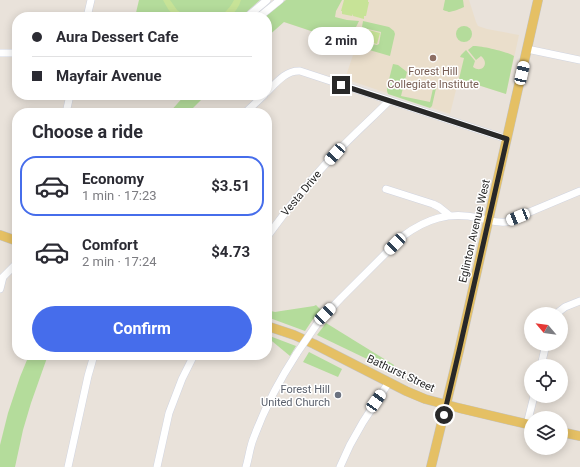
<!DOCTYPE html>
<html lang="en">
<head>
<meta charset="utf-8">
<style>
  body { margin:0; font-family:Roboto,sans-serif; background:#f2f2f3; color:#2b2b33; height:100vh; display:flex; flex-direction:column; font-size:15px; white-space:nowrap }
  * { box-sizing:border-box; margin:0 }
  p { font-size:13px; color:#7c7c81 }
  .icon { flex:none; width:22px; height:22px; fill:none; stroke:currentColor; stroke-width:2; stroke-linecap:round; stroke-linejoin:round }
  .map { position:relative; flex:1; overflow:hidden }
  .sheet { position:absolute; left:12px; top:108px; width:260px; height:252px; display:flex; flex-direction:column; background:#fff; border-radius:16px; box-shadow:0 2px 10px #0003 }
  .sheet>* { flex:none }
  .banner { position:absolute; left:12px; top:12px; width:260px; height:88px; border-radius:16px; box-shadow:0 2px 10px #0003; display:grid; align-content:center; height:88px; padding:0 20px; background:#fff }
  .needle { width:26px; rotate:299deg }
  .controls { position:absolute; left:524px; top:307px; display:grid; gap:8px }
  .controls a { display:grid; place-items:center; width:44px; height:44px; border-radius:50%; background:#fff; box-shadow:0 2px 10px #0003; font-size:20px }
  .end { position:absolute; width:18px; height:18px; margin:-9px; border:5px solid #282828; background:#fff; box-shadow:0 0 0 2px #fff }
  .from { border-radius:50% }
  .bubble { position:absolute; height:28px; border-radius:14px; background:#fff; box-shadow:0 2px 10px #0003; font-size:13px; font-weight:700; line-height:28px; text-align:center }
  .car { position:absolute; width:12px; height:24px; margin:-12px -6px; border-radius:5px; box-shadow:0 0 3px 1px #0007; background:linear-gradient(#fff 24%,#345 0 40%,#fff 0 76%,#345 0 86%,#fff 0) }
  .banner b { display:flex; align-items:center; gap:14px; height:38px; font-size:15px }
  .banner b+b { border-top:1px solid #e1e1e2 }
  .banner i { width:10px; height:10px; background:#2b2b33 }
  ul { padding:0; list-style:none }
  li { display:flex; align-items:center; gap:12px; height:60px; margin:0 8px 6px; padding:0 12px; border:2px solid transparent; border-radius:16px }
  li div { flex:1 }
  li b { display:block; font-size:15px }
  li em { font-style:normal; font-weight:700 }
  li.active { border-color:#466deb }
  li>.icon { width:36px; height:36px; stroke-width:1.5 }
  h2 { padding:0 20px; font-size:18px; line-height:48px }
  .button { display:flex; gap:8px; margin-top:auto; padding:8px 20px }
  .button a { flex:1; height:46px; border-radius:24px; background:#466deb; color:#fff; font-size:16px; font-weight:700; line-height:46px; text-align:center }
  .map>svg:first-child { display:block }
  .education { fill:#eadecb }
  .green { fill:#b4dc9b }
  .pitch { fill:#c7e397 }
  .lines { fill:none; stroke-linecap:round; stroke-linejoin:round }
  .minor-casing { stroke:#d0d4e0; stroke-width:8 }
  .major-casing { stroke:#c3c3c3; stroke-width:10 }
  .minor { stroke:#fff; stroke-width:7 }
  .major { stroke:#e5c064; stroke-width:9 }
  .minor-bridge-casing { stroke:#d0d4e0; stroke-width:8; stroke-linecap:butt }
  .minor-bridge { stroke:#fff; stroke-width:7 }
  .route { stroke:#282828; stroke-width:5 }
  .education-dot { fill:#8d6e63; stroke:#fff; stroke-width:1.5 }
  .worship-dot { fill:#6b7280; stroke:#fff; stroke-width:1.5 }
  .labels { text-anchor:middle; stroke-width:3; stroke-linejoin:round; paint-order:stroke }
  .education-label { font-size:11px; fill:#785e54; stroke:#fff }
  .street-label { font-size:11px; fill:#282828; stroke:#fff }
  .worship-label { font-size:11px; fill:#5b616d; stroke:#fff; text-anchor:end }
</style>
</head>
<body>
<div class="map">
<svg width="580" height="467" viewBox="0 0 580 467">
  <rect width="100%" height="100%" fill="#e9e2da"/>
  <polygon class="education" points="314,0 469,0 476,22 478,26 487,29 519,35 506,94 459,79 459,82 458,82 450,114 345,79 356,46 284,22"/>
  <g class="green">
    <polygon points="139,0 260,0 241,17 135,17"/>
    <polygon points="286,0 342,0 336,11 335,17 347,20 359,21 356,27 354,40 377,45 379,44 381,32 363,28 362,27 363,21 389,27 394,31 395,34 390,56 359,47 284,22 267,37 267,17 265,17"/>
    <path d="M445,0h18l1,7c-2,1 -12,5 -15,5 0,0 -6,-2 -6,-2z"/>
    <circle cx="464" cy="34" r="8"/>
    <path d="M473,46c6,-1 36,6 41,10l-8,38 -47,-15 5,-21 -4,-1 1,-2 5,-5 9,11 -2,6c9,7 17,-4 8,-11l-5,4 -8,-10z"/>
    <polygon points="393,64 398,65 407,72 401,96 430,102 434,84 437,84 432,106 430,108 388,94 387,91 387,87"/>
    <polygon points="185,95 206,95 188,113 169,113"/>
    <polygon points="316,305 321,310 313,319 305,331 267,317 267,310 275,312 281,311 314,306"/>
    <polygon points="326,323 394,365 392,371 317,335"/>
    <polygon points="267,335 296,346 290,356 267,337"/>
    <polygon points="309,352 342,369 338,377 303,362"/>
    <polygon points="29,355 48,355 31,403 23,430 15,467 0,467 0,445 8,413 20,377"/>
  </g>
  <g class="pitch">
    <polygon points="163,0 170,0 177,10 187,17 175,17 168,9"/>
    <path d="M234,0h7c-2,7 -6,12 -11,17h-12c7,-4 12,-9 16,-17z"/>
    <polygon points="344,0 368,0 368,2 369,2 366,16 364,16 364,19 353,16 353,14 352,16 342,14 342,11 341,11"/>
    <polygon points="361,28 380,33 377,44 358,39"/>
  </g>
  <g class="lines">
    <g class="minor-casing">
      <g id="minor">
        <polyline points="87,17 91,0"/>
        <polyline points="247,17 267,0"/>
        <polyline points="259,17 280,0"/>
        <polyline points="527,49 580,60"/>
        <polyline points="0,53 17,53"/>
        <path d="M267,92c9,-9 19,-22 33,-21l207,68"/>
        <polyline points="66,113 70,95"/>
        <polyline points="245,113 264,95"/>
        <polyline points="386,189 433,204 439,207 449,215"/>
        <path d="M267,237c21,-29 43,-57 68,-83 17,-18 36,-35 54,-53"/>
        <polyline points="0,289 3,277 17,263"/>
        <polyline points="556,314 565,307 580,301"/>
        <path d="M319,321l22,-23 62,-62c23,-17 46,-25 76,-18 10,2 16,5 27,4l74,-31"/>
        <polyline points="541,366 546,344"/>
        <polyline points="527,424 534,396"/>
        <polyline points="68,467 88,376 94,355"/>
        <polyline points="157,467 169,413 182,379 194,355"/>
        <path d="M246,467c3,-10 4,-21 8,-30 11,-30 26,-58 43,-84"/>
        <polyline points="340,467 350,445 363,422 389,382"/>
      </g>
    </g>
    <g class="major-casing">
      <g id="major">
        <polyline points="0,235 17,241"/>
        <polyline points="267,326 294,335 314,344 406,391 425,399 459,408 531,425"/>
        <polyline points="561,432 580,436"/>
        <polyline points="431,467 459,351 538,0"/>
      </g>
    </g>
    <use href="#minor" class="minor"/>
    <use href="#major" class="major"/>
    <g class="minor-bridge-casing">
      <polyline id="minor-bridge" points="297,353 319,321"/>
    </g>
    <use href="#minor-bridge" class="minor-bridge"/>
  </g>
  <g class="lines">
    <polyline class="route" points="341,85 507,139 459,351 444,415"/>
  </g>
  <circle class="education-dot" cx="433" cy="58" r="4"/>
  <circle class="worship-dot" cx="338" cy="395" r="4"/>
  <g class="labels">
    <g class="education-label">
      <text x="433" y="75">Forest Hill<tspan x="433" dy="13">Collegiate Institute</tspan></text>
    </g>
    <g class="street-label">
      <text transform="translate(301 193) rotate(-50)" y="4">Vesta Drive</text>
      <text transform="translate(474 231) rotate(-77)" y="4">Eglinton Avenue West</text>
      <text transform="translate(401 373) rotate(25)" y="4">Bathurst Street</text>
    </g>
    <g class="worship-label">
      <text x="330" y="393">Forest Hill<tspan x="330" dy="13">United Church</tspan></text>
    </g>
  </g>
</svg>
<div class="controls">
<a><svg class="needle" viewBox="-14 -14 28 28"><path d="M0-13l5 13h-10z" fill="#e53935"/><path d="M0 13l5-13h-10z" fill="#7c7c81"/></svg></a>
<a><svg class="icon" aria-label="locate" viewBox="0 0 24 24"><circle cx="12" cy="12" r="6"/><path d="M12 2v4M12 18v4M2 12h4M18 12h4"/></svg></a>
<a><svg class="icon" aria-label="layers" viewBox="0 0 24 24"><path d="M12 4l9 5-9 5-9-5zM3 14l9 5 9-5"/></svg></a>
</div>
<i class="end from" style="left:444px;top:415px"></i>
<i class="end" style="left:341px;top:85px"></i>
<div class="bubble" style="left:308px;top:27px;width:66px">2 min</div>
<i class="car" style="left:522px;top:73px;rotate:13deg"></i>
<i class="car" style="left:335px;top:154px;rotate:222deg"></i>
<i class="car" style="left:518px;top:217px;rotate:248deg"></i>
<i class="car" style="left:395px;top:244px;rotate:225deg"></i>
<i class="car" style="left:325px;top:314px;rotate:45deg"></i>
<i class="car" style="left:376px;top:401px;rotate:35deg"></i>
<div class="banner">
<b><i class="from"></i>Aura Dessert Cafe</b>
<b><i></i>Mayfair Avenue</b>
</div>
<section class="sheet">
<h2>Choose a ride</h2>
<ul>
<li class="active"><svg class="icon" aria-label="car" viewBox="0 0 24 24"><path d="M5 17H2v-5l4-1 3-4h7l3 4 3 1v5h-3M9 17h6M6 11h13"/><circle cx="7" cy="17" r="2"/><circle cx="17" cy="17" r="2"/></svg><div><b>Economy</b><p>1 min · 17:23</p></div><em>$3.51</em></li>
<li><svg class="icon" aria-label="car" viewBox="0 0 24 24"><path d="M5 17H2v-5l4-1 3-4h7l3 4 3 1v5h-3M9 17h6M6 11h13"/><circle cx="7" cy="17" r="2"/><circle cx="17" cy="17" r="2"/></svg><div><b>Comfort</b><p>2 min · 17:24</p></div><em>$4.73</em></li>
</ul>
<div class="button"><a>Confirm</a></div>
</section>
</div>
</body>
</html>
